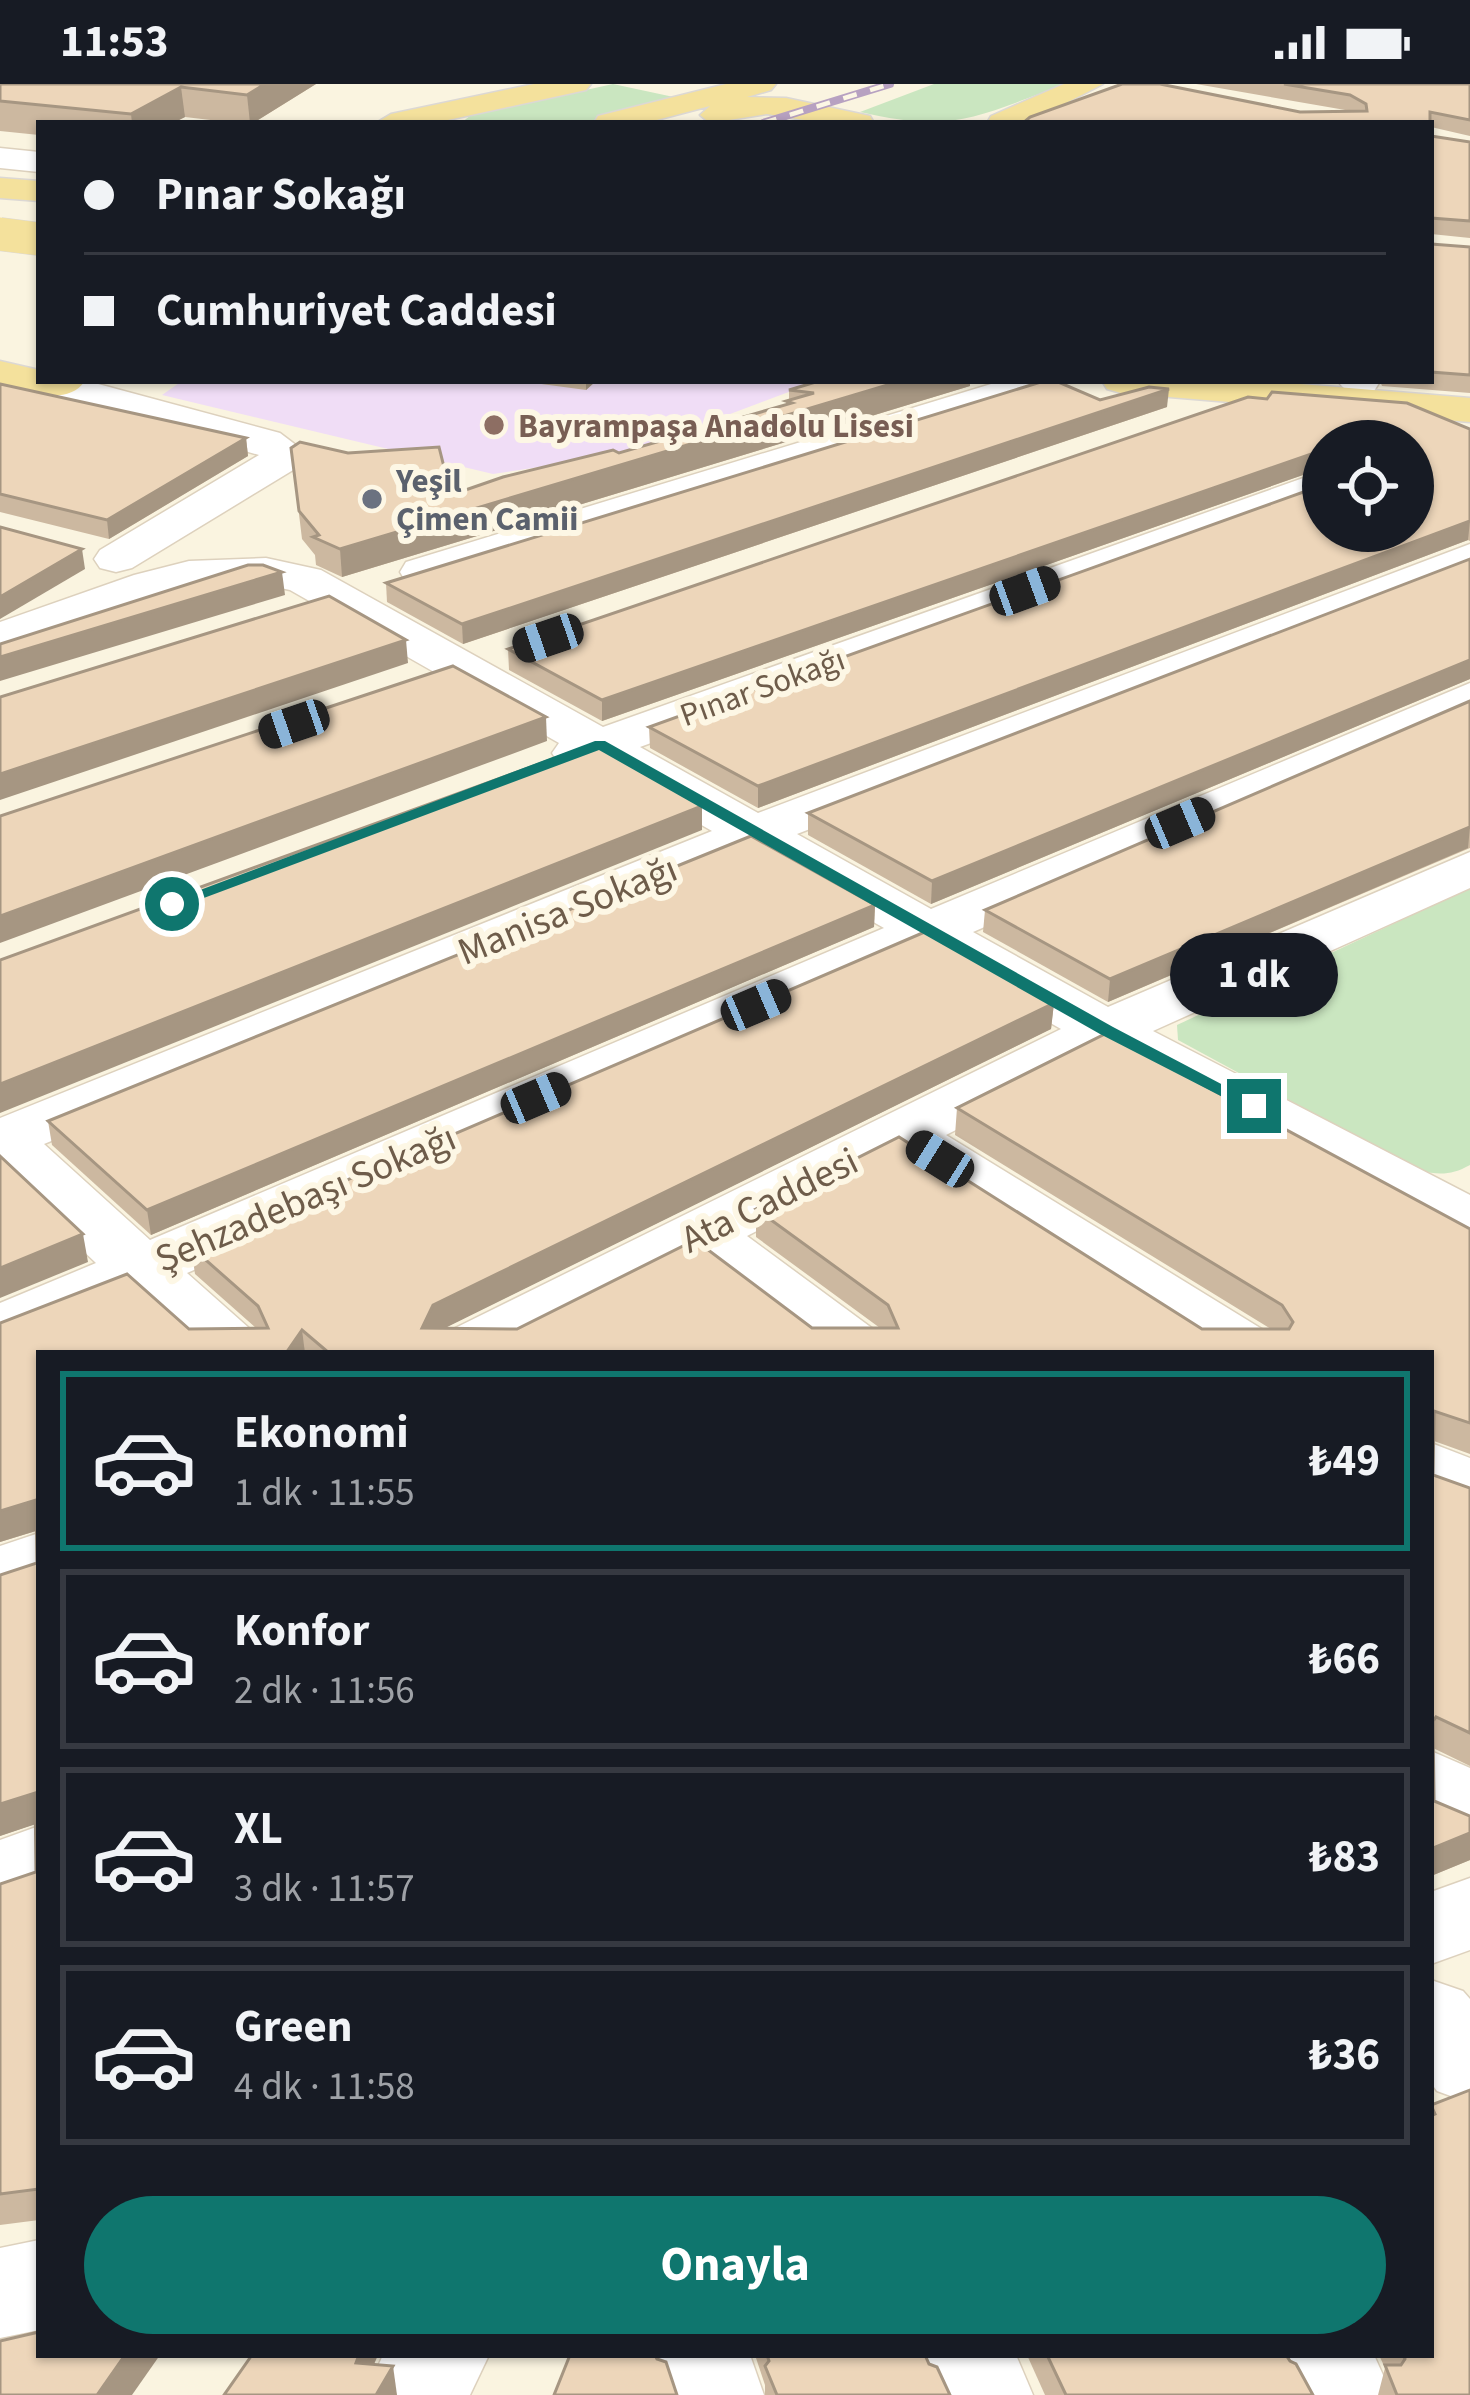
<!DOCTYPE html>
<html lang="tr">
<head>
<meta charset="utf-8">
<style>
  body { margin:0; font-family:"Source Sans 3",sans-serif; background:#20242c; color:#f1f3f6; height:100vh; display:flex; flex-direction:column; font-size:45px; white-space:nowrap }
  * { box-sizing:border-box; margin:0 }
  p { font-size:39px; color:#9ea1a6 }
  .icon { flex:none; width:66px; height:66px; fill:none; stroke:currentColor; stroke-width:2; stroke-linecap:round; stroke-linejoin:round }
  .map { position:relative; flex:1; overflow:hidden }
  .details { position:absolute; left:36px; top:1266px; width:1398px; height:1008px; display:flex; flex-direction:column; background:#171b24; border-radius:0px; box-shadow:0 3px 9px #0004 }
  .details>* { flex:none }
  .hud { position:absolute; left:36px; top:36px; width:1398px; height:264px; border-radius:0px; box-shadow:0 3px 9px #0004; display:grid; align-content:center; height:264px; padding:0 48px; background:#171b24 }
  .tools { position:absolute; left:1302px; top:336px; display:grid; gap:24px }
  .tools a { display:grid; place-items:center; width:132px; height:132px; border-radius:50%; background:#171b24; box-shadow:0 3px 9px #0004; font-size:60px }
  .end { position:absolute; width:54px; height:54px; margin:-27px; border:15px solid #0f766e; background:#fff; box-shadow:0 0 0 6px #fff }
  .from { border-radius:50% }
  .bubble { position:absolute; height:84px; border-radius:42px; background:#171b24; box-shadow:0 3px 9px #0004; font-size:39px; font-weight:700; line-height:84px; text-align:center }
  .car { position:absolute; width:36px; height:72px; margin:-36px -18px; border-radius:15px; box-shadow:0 0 9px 3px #0007; background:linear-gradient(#222 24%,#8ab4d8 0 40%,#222 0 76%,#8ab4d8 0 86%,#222 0) }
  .hud b { display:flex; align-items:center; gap:42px; height:114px; font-size:45px }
  .hud b+b { border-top:3px solid #363941 }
  .hud i { width:30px; height:30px; background:#f1f3f6 }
  ul { padding:21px 0 0; list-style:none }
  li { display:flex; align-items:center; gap:36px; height:180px; margin:0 24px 18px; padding:0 24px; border:6px solid #363941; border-radius:0px }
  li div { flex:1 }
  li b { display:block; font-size:45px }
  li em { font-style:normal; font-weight:700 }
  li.active { border-color:#0f766e }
  li>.icon { width:108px; height:108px; stroke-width:1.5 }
  .action { display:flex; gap:24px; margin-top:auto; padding:24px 48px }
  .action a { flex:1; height:138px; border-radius:72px; background:#0f766e; color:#fff; font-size:48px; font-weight:700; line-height:138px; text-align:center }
  .status { display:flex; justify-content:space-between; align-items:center; height:84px; padding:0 60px; background:#171b24; direction:ltr }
  .status svg { height:33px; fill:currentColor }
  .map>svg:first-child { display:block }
  .education { fill:#f0ddf6 }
  .green { fill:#cae6c0 }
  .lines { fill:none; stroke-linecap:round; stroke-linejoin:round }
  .minor-casing { stroke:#ddd1bd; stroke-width:3 }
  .major-casing { stroke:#dcd8d4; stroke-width:3 }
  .minor { fill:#fff; fill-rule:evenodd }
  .major { fill:#f4e19c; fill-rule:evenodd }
  .rail-casing { stroke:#b7a1c1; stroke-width:8 }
  .rail { stroke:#fdf7e5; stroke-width:4.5; stroke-dasharray:14; stroke-linecap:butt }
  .major-bridge-casing { stroke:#dcd8d4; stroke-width:34; stroke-linecap:butt }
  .major-bridge { stroke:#f4e19c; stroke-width:33 }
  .wall { fill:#ccb8a0 }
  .shaded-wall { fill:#a69682 }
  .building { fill:#edd6ba; stroke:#a69682; stroke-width:3 }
  .route { fill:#0f766e }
  .education-dot { fill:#8d6e63; stroke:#fdf7e5; stroke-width:4.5 }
  .worship-dot { fill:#6b7280; stroke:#fdf7e5; stroke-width:4.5 }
  .labels { text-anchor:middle; stroke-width:12; stroke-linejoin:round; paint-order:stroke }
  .far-education-label { font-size:33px; font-weight:bold; fill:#785e54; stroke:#fdf7e5; text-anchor:start }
  .far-worship-label { font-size:33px; font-weight:bold; fill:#5b616d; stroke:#fdf7e5; text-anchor:start }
  .far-street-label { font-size:33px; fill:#6e5c4a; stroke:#fdf7e5 }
  .street-label { font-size:39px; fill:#6e5c4a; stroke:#fdf7e5 }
</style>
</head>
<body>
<div class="status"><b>11:53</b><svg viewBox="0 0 49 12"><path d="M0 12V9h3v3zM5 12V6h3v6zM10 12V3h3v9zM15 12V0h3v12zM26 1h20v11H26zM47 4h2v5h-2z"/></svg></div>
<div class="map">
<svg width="1470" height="2311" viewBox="0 0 1470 2311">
  <rect width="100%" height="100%" fill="#faf4e0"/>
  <polygon class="education" points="182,297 818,297 624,370 493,390 162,311"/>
  <g class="green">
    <polygon points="613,0 683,15 584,39 461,39 471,31"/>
    <path d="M934,0h131c-86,32 -112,50 -205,28z"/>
    <path d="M1470,804v277c-18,10 -30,10 -50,6l-242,-131 -1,-15z"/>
  </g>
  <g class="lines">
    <g class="minor-casing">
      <g id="minor">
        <polygon points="0,64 39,68 39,88 0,84"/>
        <polygon points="40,297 87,297 280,349 309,371 303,380 132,484 116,488 100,484 94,475 100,466 259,371 43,309 37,301"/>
        <polygon points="1001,297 1061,297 1056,305 438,498 422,501 406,498 400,488 406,478"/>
        <path d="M1338,297h40l1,2 -5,8c-16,4 -27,4 -36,-10z"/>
        <path d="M1323,387v27l-683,249 118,66 712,-269v29l-673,261 134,75 539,-226v33l-497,216 135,75 362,-155v36l-317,143 317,164v46l-23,-6 -341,-181 -160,81 329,202 10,16h-84l-303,-194 -151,77 137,101 10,16h-80l-118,-91 -179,91h-90l10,-16 624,-308 -135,-77 -739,321 72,64 10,16h-76l-60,-56 -133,54v-48l96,-40 -96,-91v-54l712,-287 -117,-67 -18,4 -18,-4 -7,-11 7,-10 -269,-153 -24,-5 -39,-2 -61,11 -166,58v-30l134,-47 55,-14 77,-3 55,12 282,157zM751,769l133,75 -734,312 -106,-96z"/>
        <polygon points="1431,1359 1470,1374 1470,1432 1431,1417"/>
        <polygon points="39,1449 39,1506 0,1520 0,1462"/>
        <polygon points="1431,1667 1470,1684 1470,1760 1431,1744"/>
        <polygon points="39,1742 39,1815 0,1830 0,1756"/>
        <polygon points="1470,1794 1470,1866 1431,1880 1431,1808"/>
        <polygon points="1431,1896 1463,1907 1470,1915 1470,2019 1437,2007 1431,1999"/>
        <polygon points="39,2156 39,2246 0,2254 0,2164"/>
        <polygon points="383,2271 489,2271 470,2311 365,2311"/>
        <polygon points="648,2271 750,2271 764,2311 662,2311"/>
        <polygon points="914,2271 1016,2271 1033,2311 931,2311"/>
        <polygon points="1267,2271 1374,2271 1392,2311 1286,2311"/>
      </g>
    </g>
    <g class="major-casing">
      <g id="major">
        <polygon points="534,0 591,0 586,6 434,39 376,39 391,30"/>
        <polygon points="726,0 776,0 771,6 747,13 786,14 870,32 874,39 823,39 767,30 710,39 700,31 710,22 645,39 594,39 598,32"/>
        <polygon points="1064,0 1103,0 1027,39 987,39 991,32"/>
        <polygon points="0,94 39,97 39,117 0,114"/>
        <path d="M0,277l39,9v11h46c-19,27 -58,9 -85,4z"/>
        <polygon points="1102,297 1263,297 1470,314 1470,338 1121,309 1107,305"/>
      </g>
    </g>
    <use href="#minor" class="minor"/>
    <use href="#major" class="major"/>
    <g class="rail-casing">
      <g id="rail">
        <polyline points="763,39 890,0"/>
        <polyline points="0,148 39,146"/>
      </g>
    </g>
    <use href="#rail" class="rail"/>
    <g class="major-bridge-casing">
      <polyline id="major-bridge" points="0,150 39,155"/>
    </g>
    <use href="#major-bridge" class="major-bridge"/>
  </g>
  <g class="wall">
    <polygon points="0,0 316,0 253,39 236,39 185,33 173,39 39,39 39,51 0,47"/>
    <polygon points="1196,0 1470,0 1470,52 1431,43 1431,39 1023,39 1351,27"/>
    <polygon points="1431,52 1470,58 1470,154 1431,150"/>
    <polygon points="1431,160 1470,163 1470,309 1382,302 1380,297 1431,297"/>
    <polygon points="519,297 596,297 586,306"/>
    <polygon points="0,300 246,354 248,372 109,455 0,428"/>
    <polygon points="970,302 342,493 316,481 315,471 302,455 291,364 451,411 619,369 786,321 786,317 789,316 789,306"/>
    <polygon points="1248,313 1470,345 1470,457 1468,456 758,724 650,664 649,643 1413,447 1323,357 1323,384 602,637 509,586 508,565"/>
    <polygon points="1100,316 1167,323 463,560 387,518 386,499"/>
    <polygon points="1470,475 1470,595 931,820 808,751 808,729"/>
    <polygon points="1470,617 1470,764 1108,918 983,848 985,826"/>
    <polygon points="875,821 874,843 151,1151 52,1061 48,1037"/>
    <polygon points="927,847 1054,919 1051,945 444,1244 517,1245 695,1156 812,1244 880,1244 756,1153 756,1125 899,1053 1202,1245 1271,1245 955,1051 957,1024 1107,949 1470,1145 1470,1370 1434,1357 1433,1391 1470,1404 1470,1682 1433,1664 1434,1717 1470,1732 1470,1776 1431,1792 1431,1269 39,1269 39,2136 0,2141 0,1800 36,1788 35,1740 0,1752 0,1491 37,1479 36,1447 0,1458 0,1239 127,1190 189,1245 256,1244 195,1190 191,1163"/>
    <polygon points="1470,2006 1470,2311 1378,2311 1385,2284 1379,2271 1431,2271 1431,2021"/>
    <polygon points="755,2271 925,2271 950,2311 765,2311 765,2301"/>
    <polygon points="1027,2271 1286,2271 1313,2311 1045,2311"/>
  </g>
  <g class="shaded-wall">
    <polygon points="265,0 316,0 253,39 250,39 247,11"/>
    <polygon points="181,3 185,33 173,39 132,39 131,30"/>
    <polygon points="586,297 596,297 586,306"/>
    <polygon points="901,297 970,297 970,302 342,493 340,465"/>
    <polygon points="1169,305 1167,323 463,560 462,540"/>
    <polygon points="246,354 248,372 109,455 107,436"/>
    <polygon points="1323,366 1323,384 602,637 602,616"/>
    <polygon points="1470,437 1468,456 758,724 758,702"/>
    <polygon points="82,465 85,485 0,535 0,513"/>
    <polygon points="282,488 285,511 0,597 0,573"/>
    <polygon points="406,556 408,579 0,716 0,690"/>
    <polygon points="1470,576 1470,595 931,820 932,797"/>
    <polygon points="546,633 547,657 0,859 0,832"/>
    <polygon points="702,722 702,746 0,1029 0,1000"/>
    <polygon points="1470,743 1468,764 1108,918 1110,895"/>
    <polygon points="875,821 874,843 151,1151 147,1126"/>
    <polygon points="1054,919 1051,945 435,1249 422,1244 433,1221"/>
    <polygon points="83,1150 88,1178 0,1214 0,1184"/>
    <polygon points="302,1246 305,1269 286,1269"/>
    <polygon points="36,1416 39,1446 0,1458 0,1427"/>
    <polygon points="35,1709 39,1739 0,1752 0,1720"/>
    <polygon points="1470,1749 1470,1776 1431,1792 1431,1765"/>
    <polygon points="125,2271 160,2271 132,2311 97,2311"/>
    <polygon points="359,2271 378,2271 361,2311 356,2279"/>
    <polygon points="393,2282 397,2311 376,2311"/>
  </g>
  <g class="building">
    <polygon points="0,0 265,0 247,11 181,3 131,30 0,17"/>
    <polygon points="1122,0 1160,0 1300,28 1367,27 1366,20 1350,11 1284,0 1470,0 1470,36 1430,28 1430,39 1023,39 1030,33"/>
    <polygon points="1431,52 1470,58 1470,137 1431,134"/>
    <polygon points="1431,160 1470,163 1470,291 1431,288"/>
    <polygon points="819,297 901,297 340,465 313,453 319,451 299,427 291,364 300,358 348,369 439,363 451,411 503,393 613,366 619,369 792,319 786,317 814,309 789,306"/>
    <polygon points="1044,297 1056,297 1100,316 1149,303 1169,305 462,540 386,499"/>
    <polygon points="0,300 246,354 107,436 0,410"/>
    <polygon points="1272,308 1407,319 1470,345 1470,437 758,702 649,643 1323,401 1323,447 1413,447 1413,357 1323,357 1323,366 602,616 508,565 1248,313 1267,315"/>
    <polygon points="0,443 82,465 0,513"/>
    <polygon points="1470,475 1470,576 932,797 808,729"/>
    <polygon points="248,481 263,481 282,488 0,573 0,560"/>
    <polygon points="329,512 406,556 0,690 0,613"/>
    <polygon points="453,582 546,633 0,832 0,732"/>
    <polygon points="1470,617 1470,743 1110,895 985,826"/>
    <polygon points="594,660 702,722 0,1000 0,876"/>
    <polygon points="751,752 875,821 147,1126 48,1037"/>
    <polygon points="927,847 1054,919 433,1221 422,1244 517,1245 695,1156 812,1244 898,1244 888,1221 756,1125 899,1053 1202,1245 1289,1245 1293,1238 1282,1221 957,1024 1107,949 1470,1145 1470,1339 1434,1327 1433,1391 1470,1404 1470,1649 1436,1633 1433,1637 1434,1717 1470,1732 1470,1749 1431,1765 1431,1269 329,1269 302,1246 286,1269 39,1269 39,2105 0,2110 0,1800 36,1788 35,1709 0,1720 0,1491 37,1479 36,1416 0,1427 0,1239 127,1190 189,1245 268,1244 258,1222 191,1163"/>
    <polygon points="0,1072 83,1150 0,1184"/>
    <polygon points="1470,2006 1470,2311 1397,2311 1385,2281 1401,2281 1405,2275 1403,2271 1431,2271 1431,2032 1435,2030 1431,2021"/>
    <polygon points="39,2248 39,2271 125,2271 97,2311 0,2311 0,2257"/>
    <polygon points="252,2271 359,2271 356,2279 393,2282 376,2311 224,2311"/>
    <polygon points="570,2271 655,2271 657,2275 666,2278 677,2311 554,2311"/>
    <polygon points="767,2271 925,2271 929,2280 937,2283 950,2311 777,2311 765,2282 769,2277"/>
    <polygon points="1047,2271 1286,2271 1290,2277 1296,2280 1313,2311 1066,2311"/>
  </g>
  <polygon class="route" points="595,657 605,657 1113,943 1263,1022 1248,1026 1100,950 599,666 177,824 163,820"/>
  <circle class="education-dot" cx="494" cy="341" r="12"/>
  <circle class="worship-dot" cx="372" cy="415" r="12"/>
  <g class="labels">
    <g class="far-education-label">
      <text x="518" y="353">Bayrampaşa Anadolu Lisesi</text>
    </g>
    <g class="far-worship-label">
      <text x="396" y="408">Yeşil<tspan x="396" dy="38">Çimen Camii</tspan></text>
    </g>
    <g class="far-street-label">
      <text transform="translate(762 602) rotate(-20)" y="12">Pınar Sokağı</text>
    </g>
    <g class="street-label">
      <text transform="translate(567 825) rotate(-22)" y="14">Manisa Sokağı</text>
      <text transform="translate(305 1113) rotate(-23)" y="14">Şehzadebaşı Sokağı</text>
      <text transform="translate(769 1115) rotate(-26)" y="14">Ata Caddesi</text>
    </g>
  </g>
</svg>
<div class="tools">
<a><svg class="icon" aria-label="locate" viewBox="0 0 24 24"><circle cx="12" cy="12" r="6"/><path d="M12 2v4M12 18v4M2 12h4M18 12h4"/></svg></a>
</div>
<i class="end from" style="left:172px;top:820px"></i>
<i class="end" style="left:1254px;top:1022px"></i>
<div class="bubble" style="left:1170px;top:849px;width:168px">1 dk</div>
<i class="car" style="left:1025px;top:507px;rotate:70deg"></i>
<i class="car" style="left:548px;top:554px;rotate:251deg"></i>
<i class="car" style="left:294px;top:640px;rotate:251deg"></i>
<i class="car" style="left:1180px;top:739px;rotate:67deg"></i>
<i class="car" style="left:756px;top:921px;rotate:67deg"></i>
<i class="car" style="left:536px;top:1014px;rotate:67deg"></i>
<i class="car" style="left:940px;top:1075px;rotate:302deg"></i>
<div class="hud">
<b><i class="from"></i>Pınar Sokağı</b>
<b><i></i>Cumhuriyet Caddesi</b>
</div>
<section class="details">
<ul>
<li class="active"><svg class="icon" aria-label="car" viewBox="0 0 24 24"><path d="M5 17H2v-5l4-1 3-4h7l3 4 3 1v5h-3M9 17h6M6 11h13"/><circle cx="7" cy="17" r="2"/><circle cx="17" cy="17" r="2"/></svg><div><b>Ekonomi</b><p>1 dk · 11:55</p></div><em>₺49</em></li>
<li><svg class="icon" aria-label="car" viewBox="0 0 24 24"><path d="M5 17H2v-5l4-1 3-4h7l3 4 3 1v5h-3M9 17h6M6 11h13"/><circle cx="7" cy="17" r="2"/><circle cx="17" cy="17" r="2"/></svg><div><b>Konfor</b><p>2 dk · 11:56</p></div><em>₺66</em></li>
<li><svg class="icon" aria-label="car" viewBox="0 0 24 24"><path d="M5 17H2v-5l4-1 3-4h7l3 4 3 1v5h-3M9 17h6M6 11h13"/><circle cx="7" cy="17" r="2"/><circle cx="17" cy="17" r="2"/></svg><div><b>XL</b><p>3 dk · 11:57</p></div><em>₺83</em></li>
<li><svg class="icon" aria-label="car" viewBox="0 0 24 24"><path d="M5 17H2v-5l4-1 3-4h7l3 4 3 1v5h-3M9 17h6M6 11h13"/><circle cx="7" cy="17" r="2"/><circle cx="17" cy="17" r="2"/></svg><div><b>Green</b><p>4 dk · 11:58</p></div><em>₺36</em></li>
</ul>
<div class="action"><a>Onayla</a></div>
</section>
</div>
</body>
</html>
